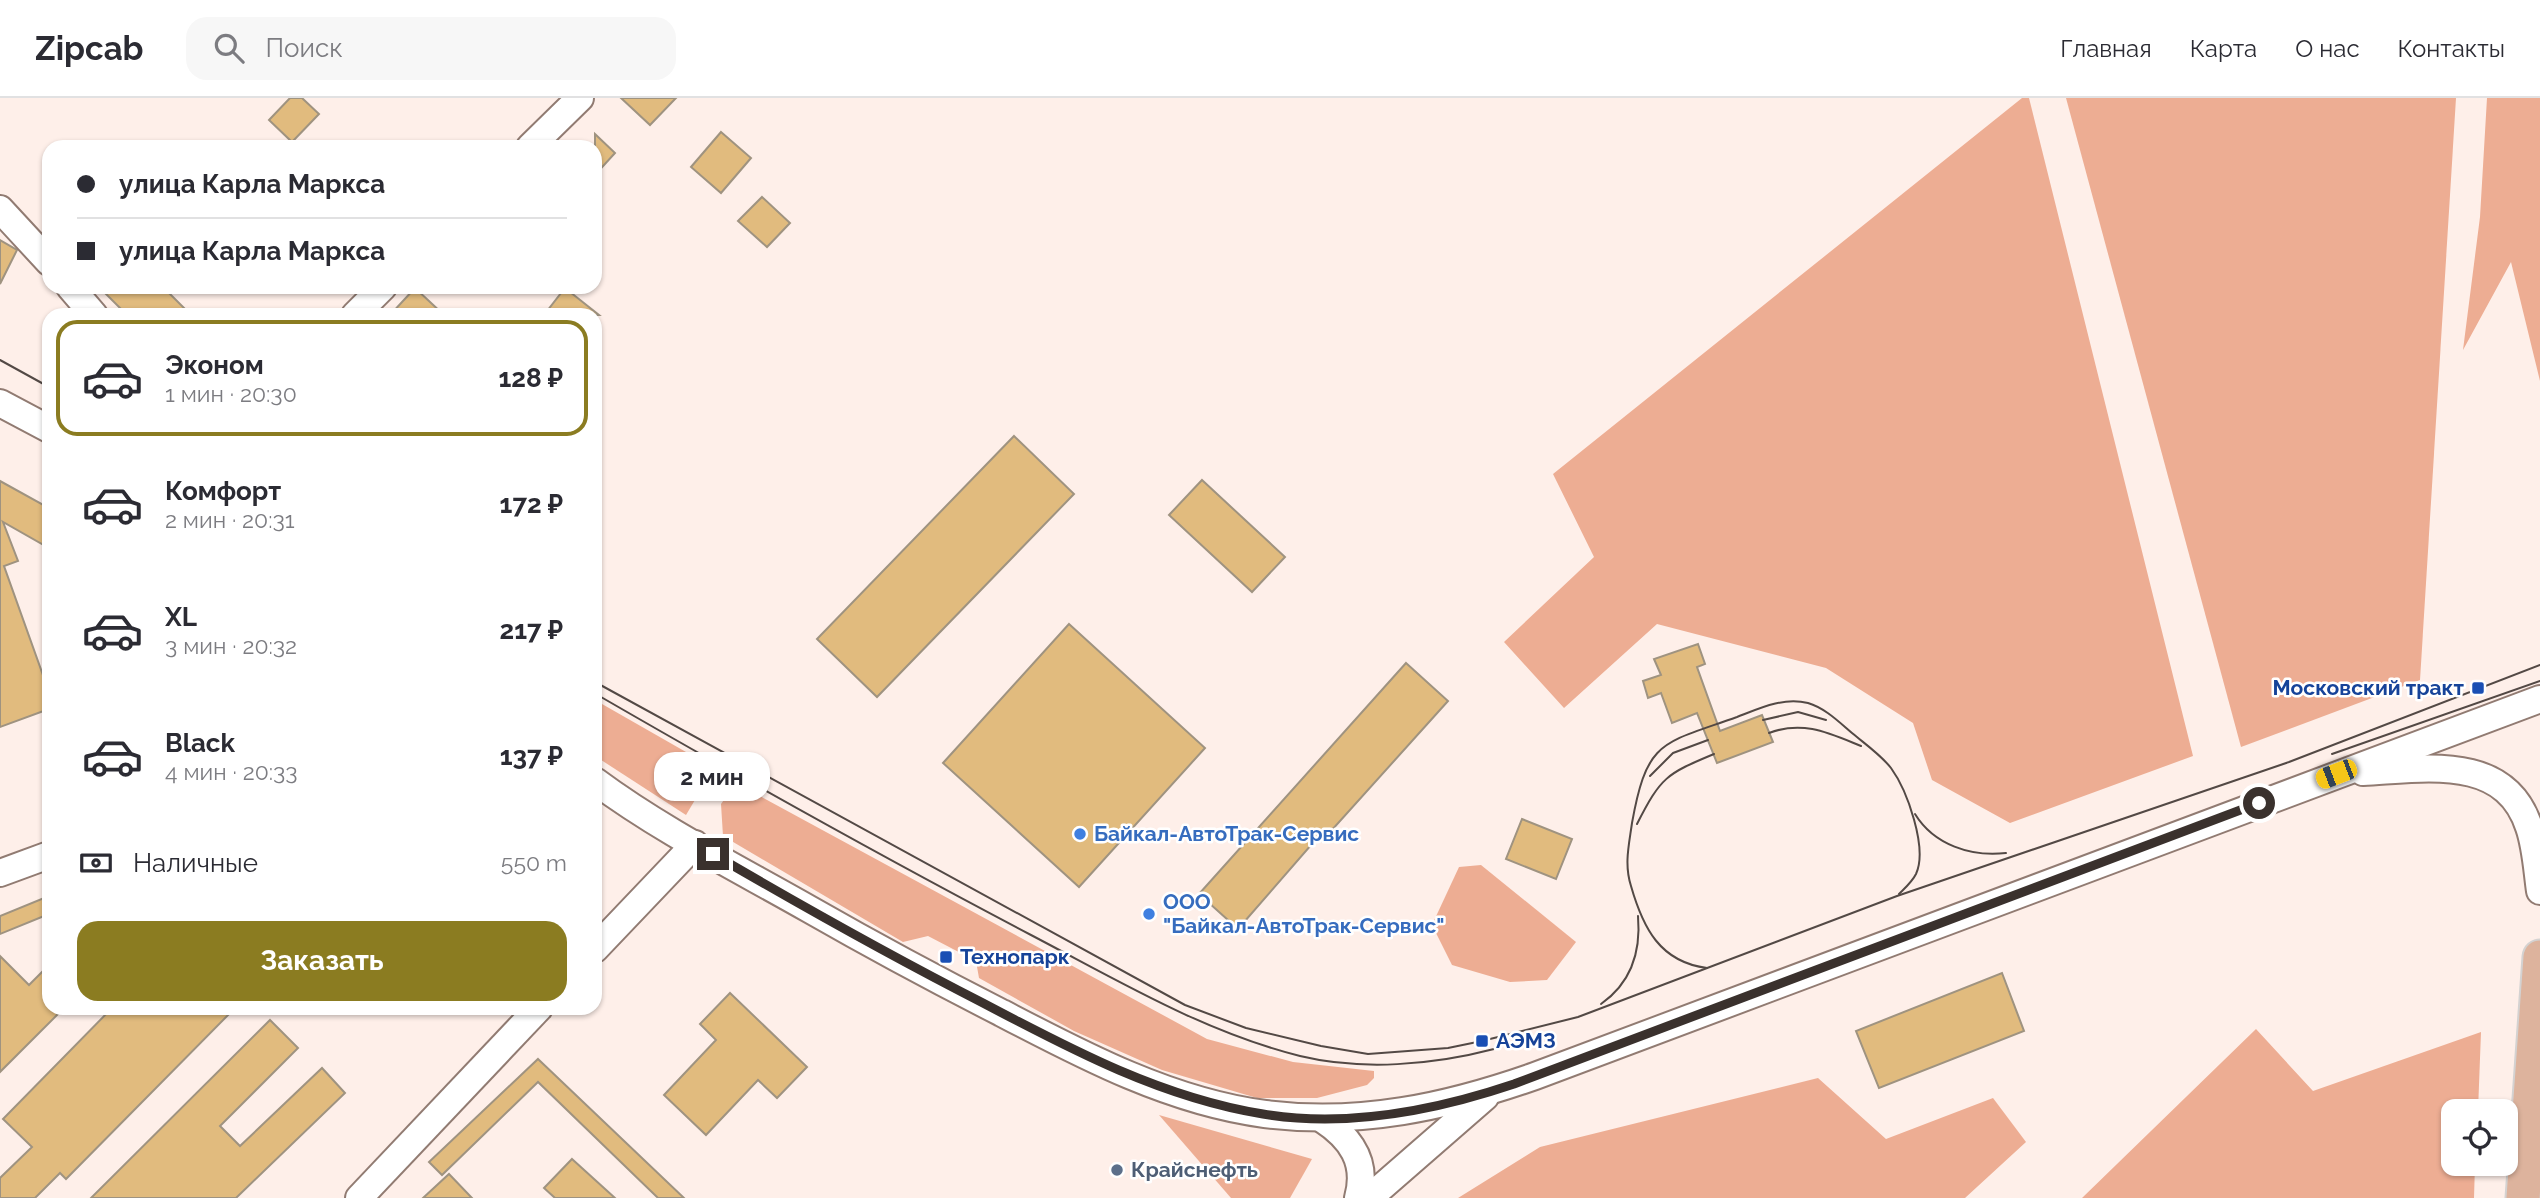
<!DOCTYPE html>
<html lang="ru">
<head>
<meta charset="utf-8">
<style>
  body { margin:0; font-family:Raleway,sans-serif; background:#f7f7f7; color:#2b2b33; height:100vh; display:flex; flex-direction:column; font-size:26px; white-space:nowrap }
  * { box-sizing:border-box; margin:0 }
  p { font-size:23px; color:#7c7c81 }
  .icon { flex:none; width:38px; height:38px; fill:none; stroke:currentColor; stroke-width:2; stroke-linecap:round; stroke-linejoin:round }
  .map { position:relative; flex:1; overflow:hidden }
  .details { position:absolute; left:42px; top:210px; width:560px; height:707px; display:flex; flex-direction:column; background:#fff; border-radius:21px; box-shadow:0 2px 5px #0004 }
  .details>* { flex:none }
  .hud { position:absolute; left:42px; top:42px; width:560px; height:154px; border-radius:21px; box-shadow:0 2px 5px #0004; display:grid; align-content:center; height:154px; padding:0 35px; background:#fff }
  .buttons { position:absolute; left:2441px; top:1001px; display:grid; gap:14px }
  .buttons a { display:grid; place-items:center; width:77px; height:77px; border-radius:14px; background:#fff; box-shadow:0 2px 5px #0004; font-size:35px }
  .end { position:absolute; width:32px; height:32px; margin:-16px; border:9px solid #3a312d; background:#fff; box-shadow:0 0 0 4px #fff }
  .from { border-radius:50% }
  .bubble { position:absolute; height:49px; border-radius:21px; background:#fff; box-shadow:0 2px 5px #0004; font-size:23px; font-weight:700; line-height:49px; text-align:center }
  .car { position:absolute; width:21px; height:42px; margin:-21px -10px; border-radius:9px; box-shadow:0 0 5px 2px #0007; background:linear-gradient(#f5c518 24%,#345 0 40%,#f5c518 0 76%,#345 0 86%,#f5c518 0) }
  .hud b { display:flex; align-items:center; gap:24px; height:66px; font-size:26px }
  .hud b+b { border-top:2px solid #e1e1e2 }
  .hud i { width:18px; height:18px; background:#2b2b33 }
  ul { padding:12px 0 0; list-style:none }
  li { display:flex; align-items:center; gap:21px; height:116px; margin:0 14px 10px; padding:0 21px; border:4px solid transparent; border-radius:21px }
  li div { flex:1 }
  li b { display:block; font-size:26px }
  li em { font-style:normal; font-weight:700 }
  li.selected { border-color:#8b7c21 }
  li>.icon { width:63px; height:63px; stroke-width:1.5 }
  .pay { display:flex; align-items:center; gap:18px; height:77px; padding:0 35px; font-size:26px }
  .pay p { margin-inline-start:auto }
  .action { display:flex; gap:14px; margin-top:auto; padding:14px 35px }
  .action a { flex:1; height:80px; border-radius:21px; background:#8b7c21; color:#fff; font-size:28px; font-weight:700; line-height:80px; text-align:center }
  header { display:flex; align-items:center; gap:42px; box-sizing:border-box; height:98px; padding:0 35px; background:#fff; border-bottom:2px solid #e1e1e2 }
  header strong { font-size:33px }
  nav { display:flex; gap:38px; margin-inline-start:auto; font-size:24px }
  .search { width:490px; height:63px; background:#f7f7f7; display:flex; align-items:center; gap:18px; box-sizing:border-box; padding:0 24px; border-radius:21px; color:#7c7c81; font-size:26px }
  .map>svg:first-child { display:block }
  .green { fill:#edad93 }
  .building { fill:#e1bb7e; stroke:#9f9380; stroke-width:2 }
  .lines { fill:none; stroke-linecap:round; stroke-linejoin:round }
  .minor-casing { stroke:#917b72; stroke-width:30 }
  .major-casing { stroke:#d4d2d1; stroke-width:37 }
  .minor { stroke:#fff; stroke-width:26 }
  .major { stroke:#ddb39d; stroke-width:33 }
  .tram { stroke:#534945; stroke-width:2 }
  .route { stroke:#3a312d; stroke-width:9 }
  .transit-dot { fill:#1a4fb4; stroke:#fff; stroke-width:2.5 }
  .shop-dot { fill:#3f7fe0; stroke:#fff; stroke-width:2.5 }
  .service-dot { fill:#5c6f8a; stroke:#fff; stroke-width:2.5 }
  .labels { text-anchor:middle; stroke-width:5; stroke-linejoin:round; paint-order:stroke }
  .transit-label { font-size:21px; font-weight:bold; fill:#164399; stroke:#fff; text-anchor:start }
  .shop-label { font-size:21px; font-weight:bold; fill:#366cbe; stroke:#fff; text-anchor:start }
  .service-label { font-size:21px; font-weight:bold; fill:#4e5e75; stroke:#fff; text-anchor:start }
</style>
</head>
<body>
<header>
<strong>Zipcab</strong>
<div class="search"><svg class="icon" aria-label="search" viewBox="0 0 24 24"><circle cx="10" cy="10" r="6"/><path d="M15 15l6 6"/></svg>Поиск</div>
<nav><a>Главная</a><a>Карта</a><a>О нас</a><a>Контакты</a></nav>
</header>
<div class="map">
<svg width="2540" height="1100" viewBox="0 0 2540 1100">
  <rect width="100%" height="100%" fill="#feefe9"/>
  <g class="green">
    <polygon points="2022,0 2029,0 2193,658 2010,725 1932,682 1913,625 1826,570 1657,526 1564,610 1504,544 1594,459 1553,376"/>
    <polygon points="2066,0 2456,0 2420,582 2241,649"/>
    <polygon points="2487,0 2540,0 2540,283 2511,164 2463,252 2480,119"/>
    <polygon points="595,602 714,670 686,717 595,658"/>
    <polygon points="736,685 1207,941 1293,964 1374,973 1374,980 1367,987 1317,1000 1257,1000 1162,972 1074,933 979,880 976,863 928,838 903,844 723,738 721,706"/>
    <polygon points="1481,767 1576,844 1547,882 1510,884 1452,867 1432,827 1459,769"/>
    <polygon points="2256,931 2313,993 2481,934 2478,1013 2454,1013 2454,1066 2475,1066 2474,1100 2082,1100"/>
    <polygon points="1818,980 1886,1041 1993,1000 2026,1044 1965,1100 1458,1100 1540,1049"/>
    <polygon points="1159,1017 1312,1061 1290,1100 1231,1100"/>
  </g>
  <g class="building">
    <polygon points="290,0 302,0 319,16 292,44 269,22"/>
    <polygon points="621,0 676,0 650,27"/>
    <polygon points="721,34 751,60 721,95 691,69"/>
    <polygon points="595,36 615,55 595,77"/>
    <polygon points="762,99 790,125 767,149 738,123"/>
    <polygon points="0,142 17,152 0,186"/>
    <polygon points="99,189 163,189 191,217 127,217"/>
    <polygon points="415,190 444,217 390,217"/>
    <polygon points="565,190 599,217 544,217"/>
    <polygon points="1014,338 1074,396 877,599 817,541"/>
    <polygon points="1202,382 1285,459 1252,494 1169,417"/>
    <polygon points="0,383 49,410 49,450 3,424 18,463 4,468 49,594 49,611 0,629"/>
    <polygon points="1069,526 1205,650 1079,789 943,665"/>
    <polygon points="1698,546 1705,566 1697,569 1720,633 1762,617 1773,644 1717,665 1697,615 1672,625 1661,595 1648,600 1643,583 1661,577 1654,561"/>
    <polygon points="1406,565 1448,603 1322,743 1318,739 1238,831 1199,796"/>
    <polygon points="1522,721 1572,741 1556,781 1506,761"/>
    <polygon points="49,798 49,816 0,836 0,818"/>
    <polygon points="0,858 29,887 49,867 49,910 64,910 0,974"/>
    <polygon points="2002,875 2024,933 1879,990 1856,933"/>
    <polygon points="730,895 807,969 777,1000 758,982 706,1037 664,997 716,942 700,926"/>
    <polygon points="112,910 235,910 66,1081 60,1075 35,1100 0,1100 0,1080 32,1049 3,1021"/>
    <polygon points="270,922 298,950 220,1028 240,1048 322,970 345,995 236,1100 91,1100"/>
    <polygon points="538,961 684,1100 658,1100 538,984 442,1077 429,1064"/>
    <polygon points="572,1061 615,1100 555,1100 544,1090"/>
    <polygon points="449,1076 472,1100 423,1100"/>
  </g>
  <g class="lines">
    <g class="minor-casing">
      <g id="minor">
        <polyline points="530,49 580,0"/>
        <polyline points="0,111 49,164"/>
        <polyline points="70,189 94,217"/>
        <polyline points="355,217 383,189"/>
        <polyline points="0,305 49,331"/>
        <path d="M2363,674c61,-3 142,-19 166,55 7,20 8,43 11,64"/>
        <path d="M595,683c66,49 142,87 214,128 63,36 126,70 191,103 82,43 171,90 265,102 94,12 182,-7 270,-38l1005,-377"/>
        <polyline points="0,775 49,757"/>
        <polyline points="595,851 695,746"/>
        <path d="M1322,1021c29,19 46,43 36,79"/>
        <polyline points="359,1100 539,910"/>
        <polyline points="1369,1100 1485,999"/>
      </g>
    </g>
    <g class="major-casing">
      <polyline id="major" points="2523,1100 2540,859"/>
    </g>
    <use href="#minor" class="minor"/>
    <use href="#major" class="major"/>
    <g class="tram">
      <polyline points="0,262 49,289"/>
      <polyline points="595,584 1185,907 1246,930 1321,948 1368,956 1448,950 1482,943 1578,919 1897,798 2289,664 2540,567"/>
      <path d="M601,599c142,82 285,162 430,238 88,46 173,97 269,121 62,15 133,9 194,-7"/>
      <polyline points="1763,622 1798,614 1826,622"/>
      <path d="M1769,635c34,-13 60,0 92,13"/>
      <polyline points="2332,656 2540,583"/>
      <polyline points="1650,678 1673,655 1708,642"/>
      <path d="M1915,716c19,31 56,43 91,39"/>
      <path d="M1637,726c24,-47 29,-50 77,-70"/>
      <path d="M1707,870c-47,-6 -64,-40 -76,-82 -7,-22 -2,-41 1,-63 15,-84 30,-79 105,-106 23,-9 46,-20 71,-14 17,5 31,19 44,30 13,11 29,22 39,35 16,22 37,80 25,106 -4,8 -11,14 -17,20"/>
      <path d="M1601,906c30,-21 40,-53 37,-88"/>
    </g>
  </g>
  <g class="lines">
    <path class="route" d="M713,756c89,52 178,102 270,149 89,47 180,95 280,111 84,14 171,-3 251,-30l745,-281"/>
  </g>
  <g class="transit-dot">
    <rect x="2471" y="583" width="14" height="14" rx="3.5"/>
    <rect x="939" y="852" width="14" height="14" rx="3.5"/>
    <rect x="1475" y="936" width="14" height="14" rx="3.5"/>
  </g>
  <g class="shop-dot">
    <circle cx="1080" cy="736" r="7"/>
    <circle cx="1149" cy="816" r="7"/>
  </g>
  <circle class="service-dot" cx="1117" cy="1072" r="7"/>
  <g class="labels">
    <g class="transit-label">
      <text x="2464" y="597" text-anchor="end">Московский тракт</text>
      <text x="960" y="866">Технопарк</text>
      <text x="1496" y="950">АЭМЗ</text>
    </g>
    <g class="shop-label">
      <text x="1094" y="743">Байкал-АвтоТрак-Сервис</text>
      <text x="1163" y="811">ООО<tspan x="1163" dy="24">"Байкал-АвтоТрак-Сервис"</tspan></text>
    </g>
    <g class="service-label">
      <text x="1131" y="1079">Крайснефть</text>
    </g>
  </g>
</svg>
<div class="buttons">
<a><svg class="icon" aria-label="locate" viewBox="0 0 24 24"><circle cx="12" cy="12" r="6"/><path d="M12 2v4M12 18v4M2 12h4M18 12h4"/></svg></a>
</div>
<i class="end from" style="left:2259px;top:705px"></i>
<i class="end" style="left:713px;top:756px"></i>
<div class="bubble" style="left:654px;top:654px;width:116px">2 мин</div>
<i class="car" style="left:2336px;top:676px;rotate:249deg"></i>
<div class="hud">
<b><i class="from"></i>улица Карла Маркса</b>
<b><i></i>улица Карла Маркса</b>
</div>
<section class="details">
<ul>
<li class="selected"><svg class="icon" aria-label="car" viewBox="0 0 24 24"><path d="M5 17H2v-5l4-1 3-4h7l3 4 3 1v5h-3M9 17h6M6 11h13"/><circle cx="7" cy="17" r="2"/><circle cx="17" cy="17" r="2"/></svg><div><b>Эконом</b><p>1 мин · 20:30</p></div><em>128 ₽</em></li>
<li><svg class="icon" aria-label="car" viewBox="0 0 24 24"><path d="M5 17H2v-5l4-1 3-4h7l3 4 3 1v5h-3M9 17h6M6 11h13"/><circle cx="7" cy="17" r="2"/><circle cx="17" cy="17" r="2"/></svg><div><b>Комфорт</b><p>2 мин · 20:31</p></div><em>172 ₽</em></li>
<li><svg class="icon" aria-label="car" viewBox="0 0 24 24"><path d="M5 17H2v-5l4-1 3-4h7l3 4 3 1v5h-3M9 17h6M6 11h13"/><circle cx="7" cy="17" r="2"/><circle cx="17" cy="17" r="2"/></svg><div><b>XL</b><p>3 мин · 20:32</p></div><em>217 ₽</em></li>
<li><svg class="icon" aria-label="car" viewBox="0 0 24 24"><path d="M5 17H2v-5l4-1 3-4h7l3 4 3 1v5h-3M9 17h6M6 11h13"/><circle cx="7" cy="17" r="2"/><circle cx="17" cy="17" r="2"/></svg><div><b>Black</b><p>4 мин · 20:33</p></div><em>137 ₽</em></li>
</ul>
<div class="pay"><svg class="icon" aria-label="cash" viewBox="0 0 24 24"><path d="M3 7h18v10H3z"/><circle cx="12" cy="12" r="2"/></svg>Наличные<p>550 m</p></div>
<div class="action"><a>Заказать</a></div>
</section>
</div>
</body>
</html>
